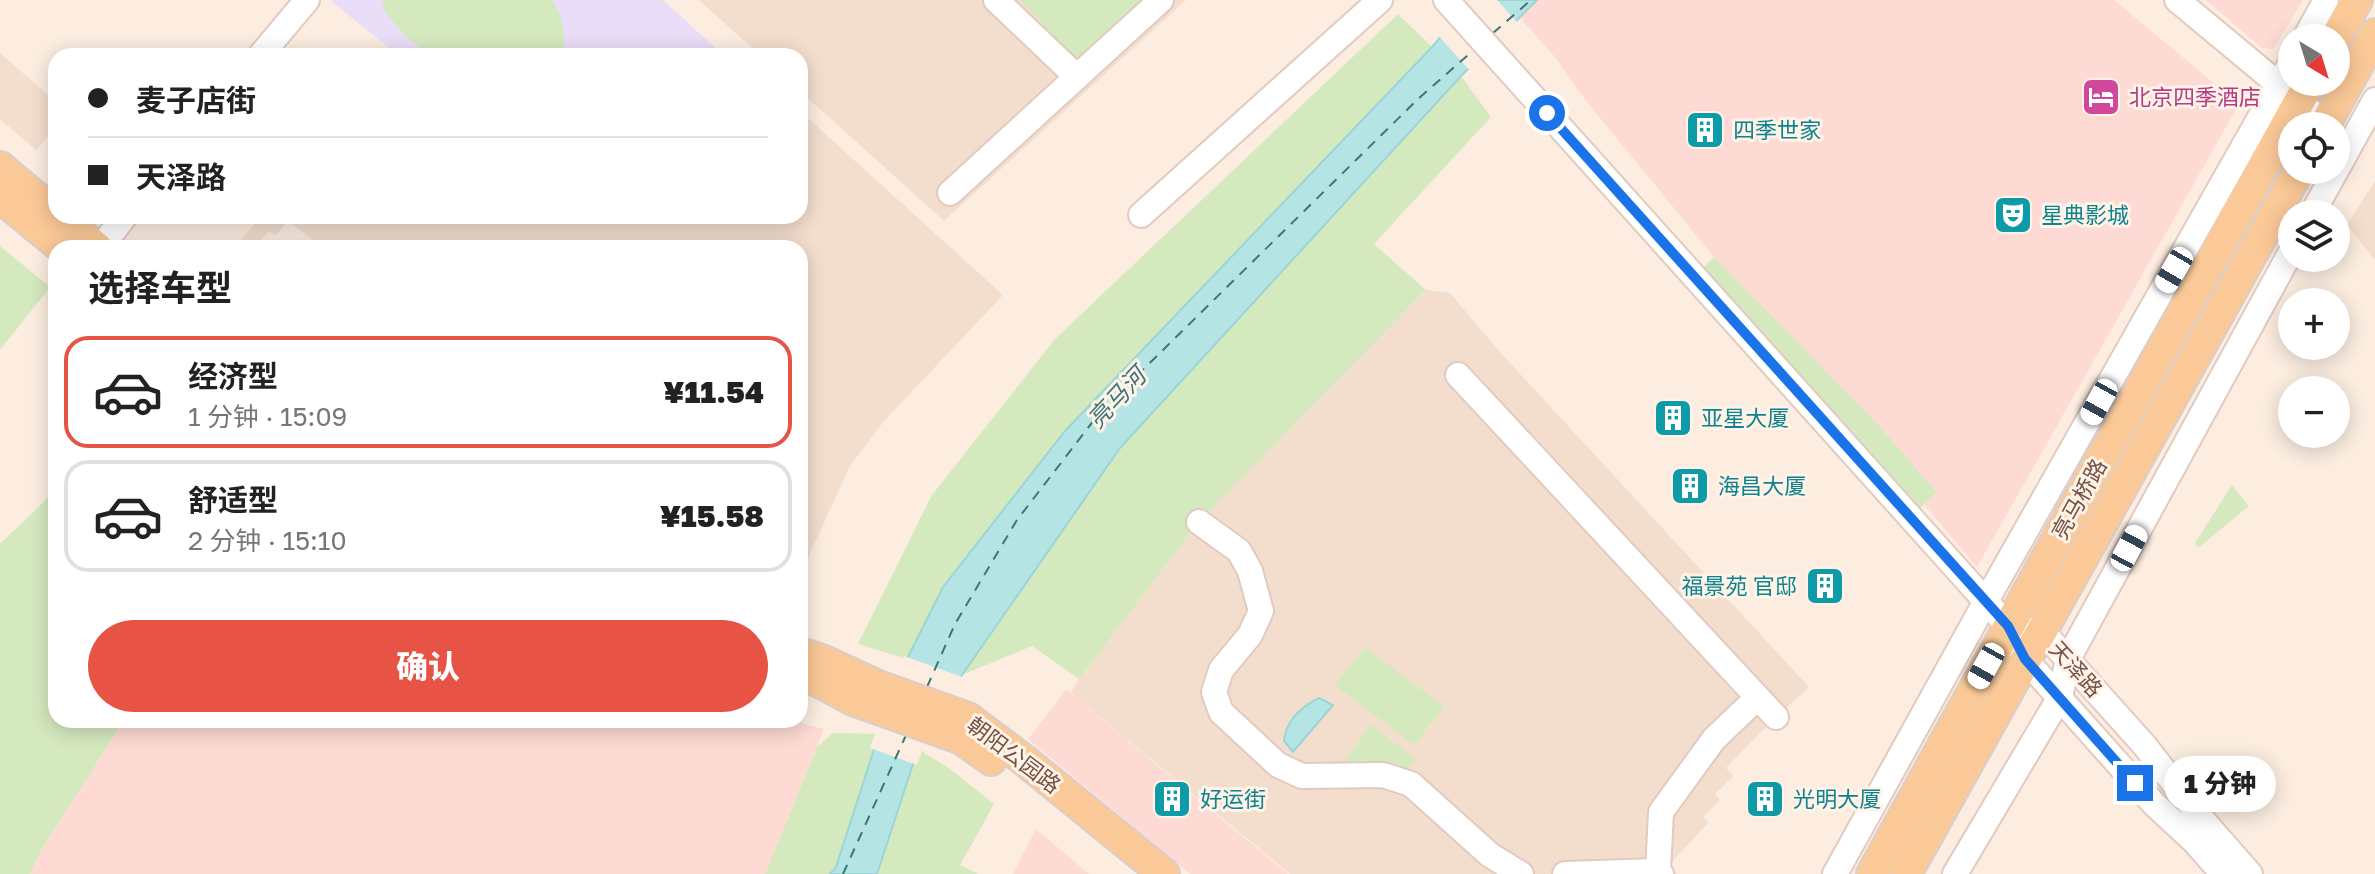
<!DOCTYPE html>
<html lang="zh">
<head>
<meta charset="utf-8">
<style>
  body { margin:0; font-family:"Golos Text","Noto Sans SC",sans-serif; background:#f6f6f6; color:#222; height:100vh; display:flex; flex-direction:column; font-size:30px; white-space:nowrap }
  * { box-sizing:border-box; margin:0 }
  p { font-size:26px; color:#767676 }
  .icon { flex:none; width:44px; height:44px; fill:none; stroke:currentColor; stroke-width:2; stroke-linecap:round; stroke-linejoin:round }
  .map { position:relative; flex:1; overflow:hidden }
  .drawer { position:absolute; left:48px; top:240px; width:760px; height:488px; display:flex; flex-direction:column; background:#fff; border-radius:24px; box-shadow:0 4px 20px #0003 }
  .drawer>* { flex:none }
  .top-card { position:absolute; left:48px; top:48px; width:760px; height:176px; border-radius:24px; box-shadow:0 4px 20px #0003; display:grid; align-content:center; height:176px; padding:0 40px; background:#fff }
  .needle { width:52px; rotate:142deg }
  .tools { position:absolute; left:2278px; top:24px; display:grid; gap:16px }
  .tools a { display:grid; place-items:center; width:72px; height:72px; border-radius:50%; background:#fff; box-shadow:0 4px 20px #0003; font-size:40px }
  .end { position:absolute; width:36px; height:36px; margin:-18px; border:10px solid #1a73e8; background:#fff; box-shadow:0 0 0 4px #fff }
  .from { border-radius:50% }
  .bubble { position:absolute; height:56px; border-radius:28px; background:#fff; box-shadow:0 4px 20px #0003; font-size:26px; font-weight:800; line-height:56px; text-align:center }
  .car { position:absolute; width:24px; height:48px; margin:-24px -12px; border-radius:10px; box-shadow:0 0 6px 2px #0007; background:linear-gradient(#fff 24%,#345 0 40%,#fff 0 76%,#345 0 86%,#fff 0) }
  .top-card b { display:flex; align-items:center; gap:28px; height:76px; font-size:30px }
  .top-card b+b { border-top:2px solid #e0e0e0 }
  .top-card i { width:20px; height:20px; background:#222 }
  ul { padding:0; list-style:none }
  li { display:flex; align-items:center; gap:24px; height:112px; margin:0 16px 12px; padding:0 24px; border:4px solid #e0e0e0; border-radius:24px }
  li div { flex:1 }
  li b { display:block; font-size:30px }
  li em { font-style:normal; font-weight:800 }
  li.selected { border-color:#e75344 }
  li>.icon { width:72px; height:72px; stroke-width:1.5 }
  h2 { padding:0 40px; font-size:36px; line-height:96px }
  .action { display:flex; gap:16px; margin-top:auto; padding:16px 40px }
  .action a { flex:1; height:92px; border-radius:48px; background:#e75344; color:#fff; font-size:32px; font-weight:800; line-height:92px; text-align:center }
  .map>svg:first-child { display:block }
  .residential { fill:#f3dece }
  .commercial { fill:#fddad3 }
  .education { fill:#eaddf8 }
  .green { fill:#d5e9bf }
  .water { fill:#b5e4e5; stroke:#9bd5d7; stroke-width:2 }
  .pier { fill:#fcede0 }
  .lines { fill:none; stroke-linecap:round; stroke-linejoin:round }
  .ferry { stroke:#3c7678; stroke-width:2; stroke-dasharray:10 8; stroke-linecap:butt }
  .minor-casing { stroke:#e2cabf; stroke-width:28 }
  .major-casing { stroke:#d8cecb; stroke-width:34 }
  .minor { stroke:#fff; stroke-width:24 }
  .major { stroke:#fbc997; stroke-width:30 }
  .route { stroke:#1a73e8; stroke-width:10 }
  .labels { text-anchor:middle; stroke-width:6; stroke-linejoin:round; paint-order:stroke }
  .hotel-label { font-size:22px; fill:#b23c85; stroke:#fff2e6; text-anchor:start }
  .culture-label { font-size:22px; fill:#0d838f; stroke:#fff2e6; text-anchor:start }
  .street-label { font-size:22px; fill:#725147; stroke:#fff2e6 }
  .water-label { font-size:24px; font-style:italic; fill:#3c7678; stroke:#fff2e6 }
</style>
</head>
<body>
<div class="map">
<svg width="2375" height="874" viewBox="0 0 2375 874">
  <rect width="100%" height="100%" fill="#fcede0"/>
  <g class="residential">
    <polygon points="699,0 1186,0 944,221 800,91 800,56 761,56"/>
    <polygon points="0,53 56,102 56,127 36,150 0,119"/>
    <polygon points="800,111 1003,295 884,421 850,466 800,575 800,248 323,248 288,221 276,235 269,231 255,248 234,248 257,221 252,216 800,216"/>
    <polygon points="2375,181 2375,260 2347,225"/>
    <polygon points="1426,290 1450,293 1499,351 1809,687 1767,726 1726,768 1734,776 1715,794 1720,800 1703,817 1709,822 1669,865 1677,874 1290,874 1071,693 1079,679 1199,522"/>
  </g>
  <g class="commercial">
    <polygon points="1504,0 2114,0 2239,104 1977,567 1714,257 1583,97 1555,57"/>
    <polygon points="2206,0 2303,0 2273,49 2262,48"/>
    <polygon points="1066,690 1067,690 1288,874 1190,874 1028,739"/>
    <polygon points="124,720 787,720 824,729 765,874 30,874 42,849"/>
    <polygon points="1036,829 1089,874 1013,874"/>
  </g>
  <polygon class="education" points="333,0 663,0 721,53 718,56 399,56 332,2"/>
  <g class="green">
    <path d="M382,0h170c11,17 15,36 10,56h-132l-29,-24 -16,-21z"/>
    <polygon points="1020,0 1141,0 1078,61"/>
    <polygon points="1398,14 1432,47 1065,431 943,587 907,659 858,644 932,495 1055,339"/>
    <polygon points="1461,76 1491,117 1374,244 1426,290 1199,522 1079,679 1032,646 962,675 1120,448"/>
    <polygon points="0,246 50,287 0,350"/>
    <polygon points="1714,257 1872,418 1937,492 1918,510 1694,277"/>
    <polygon points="2232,485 2249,506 2198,548 2195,543"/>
    <polygon points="56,490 56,720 124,720 42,849 30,874 0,874 0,544"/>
    <polygon points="1365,647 1444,707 1414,745 1335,685"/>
    <polygon points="1370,725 1416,758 1405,771 1345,761"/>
    <polygon points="833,733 880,734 836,867 830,874 765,874 817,747"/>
    <polygon points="918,749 950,769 994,804 960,865 978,874 877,874"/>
  </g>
  <g class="water">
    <polygon points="1472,0 1537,0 1461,76 1120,448 962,675 918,749 877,874 830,874 836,867 879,734 907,659 943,587 1065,431 1432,47"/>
    <path d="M1319,698l14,7 -40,47 -9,-11c2,-21 17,-34 35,-43z"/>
  </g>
  <g class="pier">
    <polygon points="1466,0 1497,0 1519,24 1471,72 1437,34"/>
    <polygon points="904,656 965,678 922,751 917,765 870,748"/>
  </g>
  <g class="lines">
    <g class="ferry">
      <polyline points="1493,33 1531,0"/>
      <polyline points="927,687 955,624 1017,520 1101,411 1418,99 1476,48"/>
      <polyline points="843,874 907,733"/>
    </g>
    <g class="minor-casing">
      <g id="minor">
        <polyline points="996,0 1077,77"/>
        <polyline points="1446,0 2008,626 2025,659 2154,804 2195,842 2223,874"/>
        <polyline points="2177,0 2325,123"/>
        <polyline points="2305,38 2326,0"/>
        <polyline points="260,56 307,0"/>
        <polyline points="950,193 1161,0"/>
        <polyline points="2312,214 2375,100"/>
        <polyline points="1141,215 1380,0"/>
        <polyline points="100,248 125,216"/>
        <polyline points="1458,375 1776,717"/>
        <polyline points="1199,522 1239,551 1250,571 1261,611 1250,635 1221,670 1214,692 1221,712 1278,765 1302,776 1383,775 1411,784 1490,855 1521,874"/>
        <polyline points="2027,629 2042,631 2145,746 2200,817 2250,874"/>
        <polyline points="1565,874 1658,871"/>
        <polyline points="1661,874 1658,871 1661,812 1714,739 1757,698"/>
        <polyline points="1835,874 1986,601 2292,61"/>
        <polyline points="1955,874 2060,697 2068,659 2292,250"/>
      </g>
    </g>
    <g class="major-casing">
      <g id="major">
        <polyline points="2336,38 2357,0"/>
        <polyline points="2324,126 2375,34"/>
        <polyline points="0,167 56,214"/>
        <polyline points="0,197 62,248"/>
        <polyline points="59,216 97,248"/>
        <polyline points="800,653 824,661 878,686 968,718 1024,760 1164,874"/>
        <polyline points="800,676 818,681 853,700 962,739 991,760"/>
        <polyline points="1872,874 2310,82"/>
        <polyline points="1906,874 2299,170"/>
      </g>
    </g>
    <use href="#minor" class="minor"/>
    <use href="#major" class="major"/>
  </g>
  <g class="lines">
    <polyline class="route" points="1547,113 2008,626 2025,659 2135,783"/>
  </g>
  <defs>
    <g id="hotel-square" transform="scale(2)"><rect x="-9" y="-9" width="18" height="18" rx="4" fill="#d1479c" stroke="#fff2e6"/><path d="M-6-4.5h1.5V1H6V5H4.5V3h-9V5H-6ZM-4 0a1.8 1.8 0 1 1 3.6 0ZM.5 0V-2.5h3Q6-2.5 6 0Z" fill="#fff"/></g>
    <g id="building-square" transform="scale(2)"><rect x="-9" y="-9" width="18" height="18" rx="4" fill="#0f9aa8" stroke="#fff2e6"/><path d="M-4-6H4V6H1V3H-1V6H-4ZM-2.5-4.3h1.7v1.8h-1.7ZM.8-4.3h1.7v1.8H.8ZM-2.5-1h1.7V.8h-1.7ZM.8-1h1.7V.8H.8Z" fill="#fff"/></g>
    <g id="theatre-square" transform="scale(2)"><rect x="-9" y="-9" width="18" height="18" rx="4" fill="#0f9aa8" stroke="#fff2e6"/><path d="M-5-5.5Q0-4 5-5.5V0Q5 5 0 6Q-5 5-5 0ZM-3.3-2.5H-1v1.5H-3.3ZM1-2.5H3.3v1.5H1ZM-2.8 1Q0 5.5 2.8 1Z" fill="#fff"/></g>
  </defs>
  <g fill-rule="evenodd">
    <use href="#hotel-square" x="2101" y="97"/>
    <use href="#building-square" x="1705" y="130"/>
    <use href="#theatre-square" x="2013" y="215"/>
    <use href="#building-square" x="1673" y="418"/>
    <use href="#building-square" x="1690" y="486"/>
    <use href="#building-square" x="1825" y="586"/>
    <use href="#building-square" x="1172" y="799"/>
    <use href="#building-square" x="1765" y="799"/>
  </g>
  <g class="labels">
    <g class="hotel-label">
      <text x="2129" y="105">北京四季酒店</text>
    </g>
    <g class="culture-label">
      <text x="1733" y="138">四季世家</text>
      <text x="2041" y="223">星典影城</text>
      <text x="1701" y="426">亚星大厦</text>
      <text x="1718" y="494">海昌大厦</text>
      <text x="1797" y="594" text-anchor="end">福景苑 官邸</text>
      <text x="1200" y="807">好运街</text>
      <text x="1793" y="807">光明大厦</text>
    </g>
    <g class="street-label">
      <text transform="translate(2079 499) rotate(-61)" y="8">亮马桥路</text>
      <text transform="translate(2076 669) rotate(48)" y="8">天泽路</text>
      <text transform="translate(1014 755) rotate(37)" y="8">朝阳公园路</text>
    </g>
    <g class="water-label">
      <text transform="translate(1117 398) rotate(-47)" y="8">亮马河</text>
    </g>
  </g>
</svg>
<div class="tools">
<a><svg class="needle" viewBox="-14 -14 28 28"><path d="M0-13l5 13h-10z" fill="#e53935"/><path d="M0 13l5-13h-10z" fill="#767676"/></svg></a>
<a><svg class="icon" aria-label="locate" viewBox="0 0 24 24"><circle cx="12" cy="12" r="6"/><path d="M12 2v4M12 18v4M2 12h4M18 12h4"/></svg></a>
<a><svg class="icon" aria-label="layers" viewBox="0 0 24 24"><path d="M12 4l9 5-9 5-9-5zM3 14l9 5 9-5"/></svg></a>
<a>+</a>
<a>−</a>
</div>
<i class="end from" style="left:1547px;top:113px"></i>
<i class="end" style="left:2135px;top:783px"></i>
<div class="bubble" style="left:2164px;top:756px;width:112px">1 分钟</div>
<i class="car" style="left:2174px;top:270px;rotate:210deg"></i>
<i class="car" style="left:2099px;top:402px;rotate:209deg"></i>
<i class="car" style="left:2129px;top:548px;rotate:28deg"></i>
<i class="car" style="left:1986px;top:666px;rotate:209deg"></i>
<div class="top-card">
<b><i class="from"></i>麦子店街</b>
<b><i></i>天泽路</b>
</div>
<section class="drawer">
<h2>选择车型</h2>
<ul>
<li class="selected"><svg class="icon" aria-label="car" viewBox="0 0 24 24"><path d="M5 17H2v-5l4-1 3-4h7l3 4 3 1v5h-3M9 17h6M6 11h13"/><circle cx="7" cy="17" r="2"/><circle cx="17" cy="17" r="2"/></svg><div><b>经济型</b><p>1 分钟 · 15:09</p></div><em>¥11.54</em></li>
<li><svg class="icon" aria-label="car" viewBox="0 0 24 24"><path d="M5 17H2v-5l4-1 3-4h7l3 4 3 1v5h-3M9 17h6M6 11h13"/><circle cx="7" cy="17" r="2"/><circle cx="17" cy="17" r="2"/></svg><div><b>舒适型</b><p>2 分钟 · 15:10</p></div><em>¥15.58</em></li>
</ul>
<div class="action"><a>确认</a></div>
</section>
</div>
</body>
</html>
